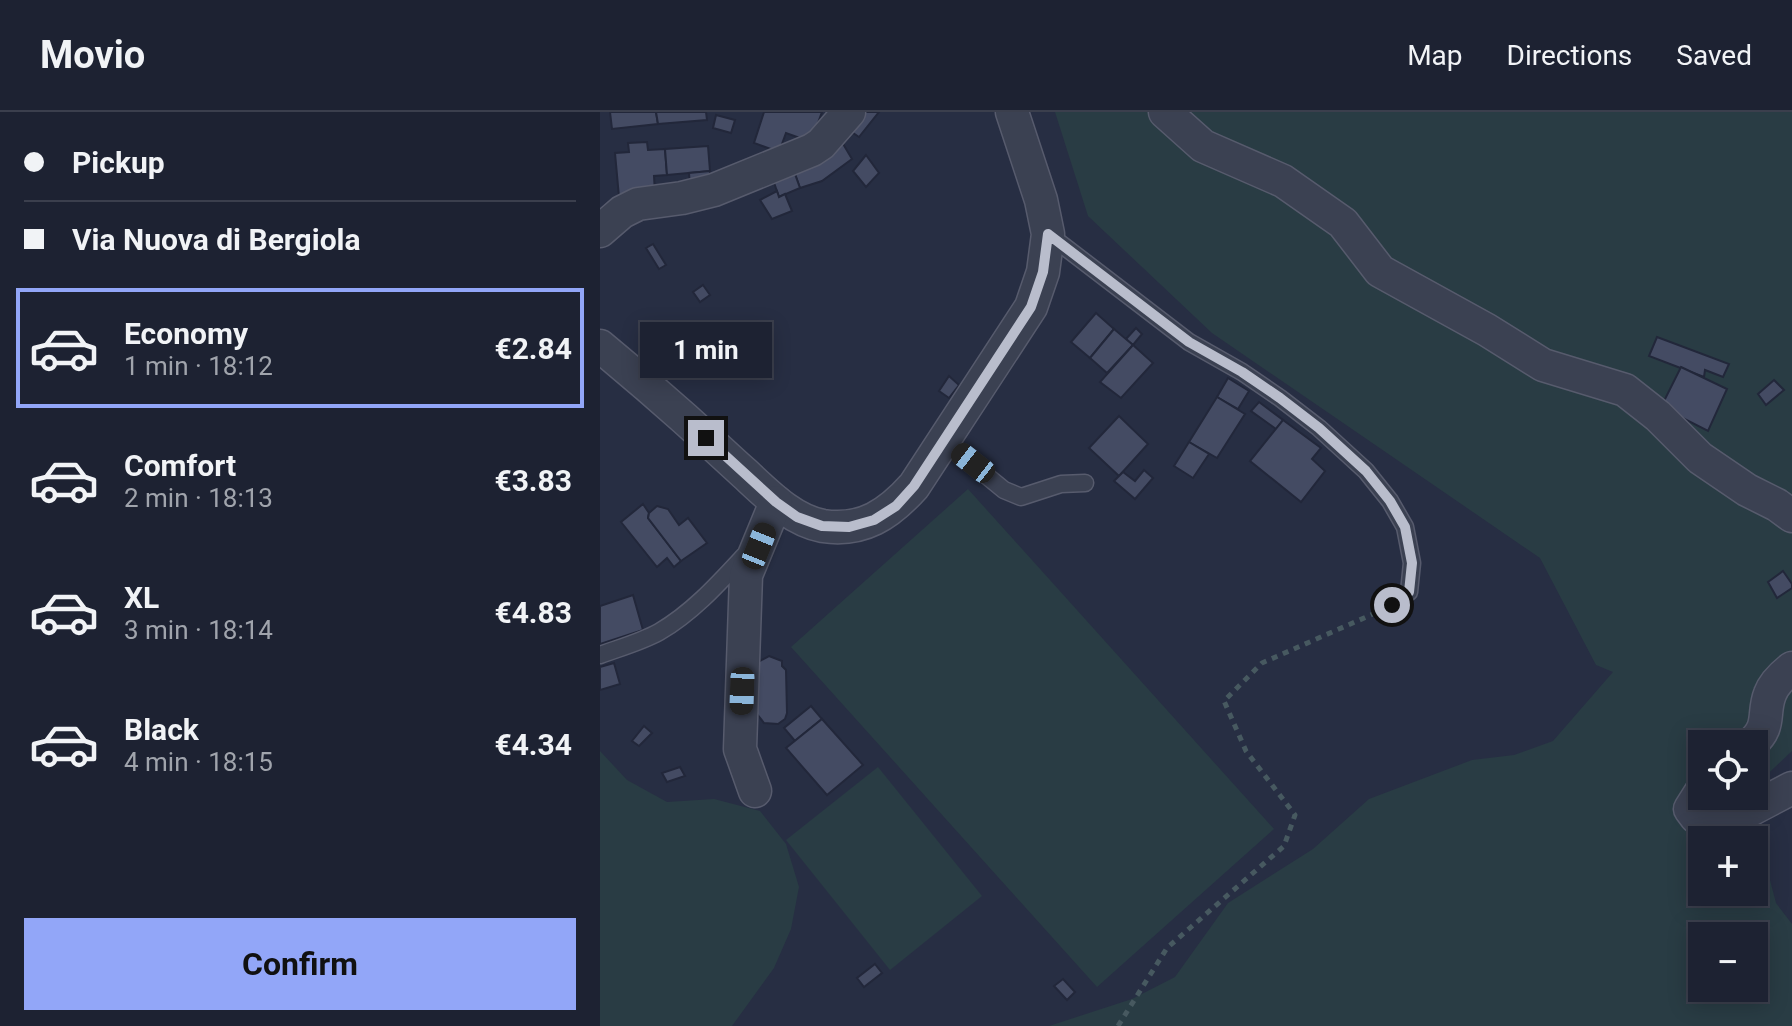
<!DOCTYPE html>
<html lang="en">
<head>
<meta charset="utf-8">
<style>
  body { margin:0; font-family:Roboto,sans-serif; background:#2a2f3e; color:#f1f3f6; height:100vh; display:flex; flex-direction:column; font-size:30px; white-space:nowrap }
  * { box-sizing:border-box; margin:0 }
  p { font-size:26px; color:#a0a4ac }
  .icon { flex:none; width:44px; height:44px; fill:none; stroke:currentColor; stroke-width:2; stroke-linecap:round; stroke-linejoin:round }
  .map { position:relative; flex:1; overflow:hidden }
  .drawer { display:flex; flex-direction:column; background:#1d2232; width:600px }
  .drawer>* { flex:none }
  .top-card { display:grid; align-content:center; height:176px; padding:0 24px; background:#1d2232 }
  .tools { position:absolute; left:1088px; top:618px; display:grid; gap:16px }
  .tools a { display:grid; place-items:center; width:80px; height:80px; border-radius:0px; background:#1d2232; box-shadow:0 4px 20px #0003,0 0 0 2px #3b3f4d; font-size:40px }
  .end { position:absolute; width:36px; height:36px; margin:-18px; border:10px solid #b9bdcc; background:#111; box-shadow:0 0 0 4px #111 }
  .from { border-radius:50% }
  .bubble { position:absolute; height:56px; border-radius:0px; background:#1d2232; box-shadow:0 4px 20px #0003,0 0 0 2px #3b3f4d; font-size:26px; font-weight:700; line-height:56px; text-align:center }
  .car { position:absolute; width:24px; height:48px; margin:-24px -12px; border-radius:10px; box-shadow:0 0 6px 2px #0007; background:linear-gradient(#222 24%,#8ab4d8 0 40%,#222 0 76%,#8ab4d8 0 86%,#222 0) }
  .top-card b { display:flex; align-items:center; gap:28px; height:76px; font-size:30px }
  .top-card b+b { border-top:2px solid #3b3f4d }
  .top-card i { width:20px; height:20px; background:#f1f3f6 }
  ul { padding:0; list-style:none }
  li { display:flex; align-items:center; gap:24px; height:120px; margin:0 16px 12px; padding:0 8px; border:4px solid transparent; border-radius:0px }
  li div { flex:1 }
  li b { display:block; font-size:30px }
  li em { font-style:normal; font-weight:700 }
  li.on { border-color:#92a6f8 }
  li>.icon { width:72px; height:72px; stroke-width:1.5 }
  .button { display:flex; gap:16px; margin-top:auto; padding:16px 24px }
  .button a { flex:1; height:92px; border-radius:0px; background:#92a6f8; color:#111; font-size:32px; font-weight:700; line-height:92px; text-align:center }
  header { display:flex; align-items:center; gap:48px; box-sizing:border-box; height:112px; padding:0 40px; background:#1d2232; border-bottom:2px solid #3b3f4d }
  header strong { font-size:38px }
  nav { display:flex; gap:44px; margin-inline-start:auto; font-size:28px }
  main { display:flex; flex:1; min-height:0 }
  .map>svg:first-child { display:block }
  .green { fill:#293c44; fill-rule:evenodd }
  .building { fill:#444b63; stroke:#22273a; stroke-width:2 }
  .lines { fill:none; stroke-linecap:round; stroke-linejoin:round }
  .service-casing { stroke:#575b6d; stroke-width:19 }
  .minor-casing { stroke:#575b6d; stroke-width:35 }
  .path { stroke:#475960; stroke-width:5; stroke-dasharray:6 6; stroke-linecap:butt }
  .service { stroke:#3b4152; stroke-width:16 }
  .minor { stroke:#3b4152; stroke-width:32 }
  .route { stroke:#b9bdcc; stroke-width:10 }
</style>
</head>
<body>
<header>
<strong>Movio</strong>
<nav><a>Map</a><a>Directions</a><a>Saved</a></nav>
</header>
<main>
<section class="drawer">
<div class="top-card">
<b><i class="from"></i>Pickup</b>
<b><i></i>Via Nuova di Bergiola</b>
</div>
<ul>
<li class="on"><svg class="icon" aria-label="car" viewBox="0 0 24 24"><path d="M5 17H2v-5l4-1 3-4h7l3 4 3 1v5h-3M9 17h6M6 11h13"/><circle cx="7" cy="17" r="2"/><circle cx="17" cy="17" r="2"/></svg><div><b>Economy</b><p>1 min · 18:12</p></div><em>€2.84</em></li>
<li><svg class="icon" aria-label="car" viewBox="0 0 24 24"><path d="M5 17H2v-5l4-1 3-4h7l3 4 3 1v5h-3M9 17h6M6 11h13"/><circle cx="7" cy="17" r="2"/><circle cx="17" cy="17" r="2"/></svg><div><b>Comfort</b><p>2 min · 18:13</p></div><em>€3.83</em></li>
<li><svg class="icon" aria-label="car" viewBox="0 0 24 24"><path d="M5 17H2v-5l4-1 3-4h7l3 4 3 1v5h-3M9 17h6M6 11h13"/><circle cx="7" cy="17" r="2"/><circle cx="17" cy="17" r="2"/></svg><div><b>XL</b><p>3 min · 18:14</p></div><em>€4.83</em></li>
<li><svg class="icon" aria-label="car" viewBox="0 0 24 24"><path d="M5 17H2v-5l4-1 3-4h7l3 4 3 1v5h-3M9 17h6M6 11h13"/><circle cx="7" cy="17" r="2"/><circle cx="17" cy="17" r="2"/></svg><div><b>Black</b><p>4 min · 18:15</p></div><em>€4.34</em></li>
</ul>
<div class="button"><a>Confirm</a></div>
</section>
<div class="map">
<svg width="1192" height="914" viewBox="0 0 1192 914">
  <rect width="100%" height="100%" fill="#272e43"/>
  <g class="green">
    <path d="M455,0h737v639l-38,36v-43h-52v52h52v-3l11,68 11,42 16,21v102h-743l83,-27 43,-22 53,-74 85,-54 56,-50 103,-39 42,-5 39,-14 60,-69 -17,-7 -56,-107 -328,-225 -124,-117zM1102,728h52v52h-52zM1102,824h52v52h-52z"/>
    <polygon points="368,377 674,717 497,875 191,535"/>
    <polygon points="0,639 27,668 67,690 114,687 160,699 186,732 199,775 191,817 174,856 132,914 0,914"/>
    <polygon points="278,655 382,784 290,858 186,728"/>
  </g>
  <g class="building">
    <polygon points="10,0 56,0 58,12 12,17"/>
    <polygon points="56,0 106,0 107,8 58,12"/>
    <polygon points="164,0 222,0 211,30 186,21 179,40 154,31"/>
    <polygon points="254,0 279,0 259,25 243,14"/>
    <polygon points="116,3 135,8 131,21 113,16"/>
    <polygon points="239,25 252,47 222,69 200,76 191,51"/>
    <polygon points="47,30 48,38 65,37 67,63 54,64 55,81 19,85 15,41 29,40 28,31"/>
    <polygon points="108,34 110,59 67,63 65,37"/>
    <polygon points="266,43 279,61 266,75 253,59"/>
    <polygon points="191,51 200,76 179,85 171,62"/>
    <polygon points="110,59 111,72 90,74 89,61"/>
    <polygon points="177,79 179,85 185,82 192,99 172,107 160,88"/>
    <polygon points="53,132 66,153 59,157 46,136"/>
    <polygon points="103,173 110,183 100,190 93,180"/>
    <polygon points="496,201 514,217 490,246 471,230"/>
    <polygon points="536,216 542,222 533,233 526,227"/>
    <polygon points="514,217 533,233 507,261 490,246"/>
    <polygon points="1057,225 1129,252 1123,265 1105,258 1104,265 1049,244"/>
    <polygon points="533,233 553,251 521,286 500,270"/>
    <polygon points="1081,255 1127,277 1108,319 1061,295"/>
    <polygon points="349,264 359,273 349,286 339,279"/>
    <polygon points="628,266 649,279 638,297 617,285"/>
    <polygon points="1174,268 1184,278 1166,293 1158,282"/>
    <polygon points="617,285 645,302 617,346 589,330"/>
    <polygon points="659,290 683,308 676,317 651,299"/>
    <polygon points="519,304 548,332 519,364 489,336"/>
    <polygon points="683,308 721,336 712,347 725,359 701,390 650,349"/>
    <polygon points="589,330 609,342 593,366 574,354"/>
    <polygon points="544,358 553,366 535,387 514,369 523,360 535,369"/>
    <polygon points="43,392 49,401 48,406 81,449 74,455 67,446 57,455 21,410"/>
    <polygon points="57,394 68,397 79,413 88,406 107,431 81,449 48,406 49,401"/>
    <polygon points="1183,459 1192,472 1192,476 1177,486 1168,470"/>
    <polygon points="33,483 43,518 0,532 0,494"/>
    <polygon points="169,544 182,549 182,554 186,558 187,601 185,607 178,612 164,611 157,602 158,550"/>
    <polygon points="14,551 20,572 0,578 0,555"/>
    <polygon points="211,594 222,607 195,629 184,616"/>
    <polygon points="222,607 263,653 227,683 186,636"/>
    <polygon points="44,614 52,621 39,634 32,629"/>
    <polygon points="80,655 85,664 67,670 62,661"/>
    <polygon points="275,852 282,861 264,875 257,866"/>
    <polygon points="463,867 475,880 467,888 454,874"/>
  </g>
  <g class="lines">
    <g class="service-casing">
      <g id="service">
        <polyline points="448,122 589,230 642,260 680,286 719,316 766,359 790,389 805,415 812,451 809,480 792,493"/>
        <polyline points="343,328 404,378 421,385 461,372 485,371"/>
        <path d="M0,543c19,-7 41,-13 59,-23 33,-19 60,-49 85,-76"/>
      </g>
    </g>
    <g class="minor-casing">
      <g id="minor">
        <polyline points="565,0 603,34 683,69 743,111 780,159 887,218 943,253 1025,278 1058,304 1100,346 1147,378 1177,393 1192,404"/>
        <polyline points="0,119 22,100 38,92 82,86 114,78 212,38 221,32 249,0"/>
        <path d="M0,234c28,23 56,47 84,72 20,18 39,36 59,54 23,21 48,48 80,54 40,6 66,-12 91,-40l117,-179 12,-35 5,-38 -7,-34 -29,-88"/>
        <path d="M1151,632c21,-18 11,-30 19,-50 4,-11 13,-19 22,-26"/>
        <polyline points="1102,678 1090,697 1096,705 1133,707 1192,676"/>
        <polyline points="155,679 140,637 146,463 176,390"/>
      </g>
    </g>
    <polyline class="path" points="518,914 567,836 684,734 695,703 646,639 624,589 662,551 773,502"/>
    <use href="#service" class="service"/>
    <use href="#minor" class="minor"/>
  </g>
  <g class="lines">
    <polyline class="route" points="106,326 176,390 197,405 222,414 249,415 274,408 296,394 314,374 431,195 443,160 448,122 589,230 642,260 680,286 719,316 766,359 790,389 805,415 812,451 809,480 792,493"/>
  </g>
</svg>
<div class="tools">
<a><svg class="icon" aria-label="locate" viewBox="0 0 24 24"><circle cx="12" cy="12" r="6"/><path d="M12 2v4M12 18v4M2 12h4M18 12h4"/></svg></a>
<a>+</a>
<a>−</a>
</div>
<i class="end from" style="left:792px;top:493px"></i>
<i class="end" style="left:106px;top:326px"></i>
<div class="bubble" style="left:40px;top:210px;width:132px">1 min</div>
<i class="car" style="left:373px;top:351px;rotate:308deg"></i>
<i class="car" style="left:159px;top:434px;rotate:22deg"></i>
<i class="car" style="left:142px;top:579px;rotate:182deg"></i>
</div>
</main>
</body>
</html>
